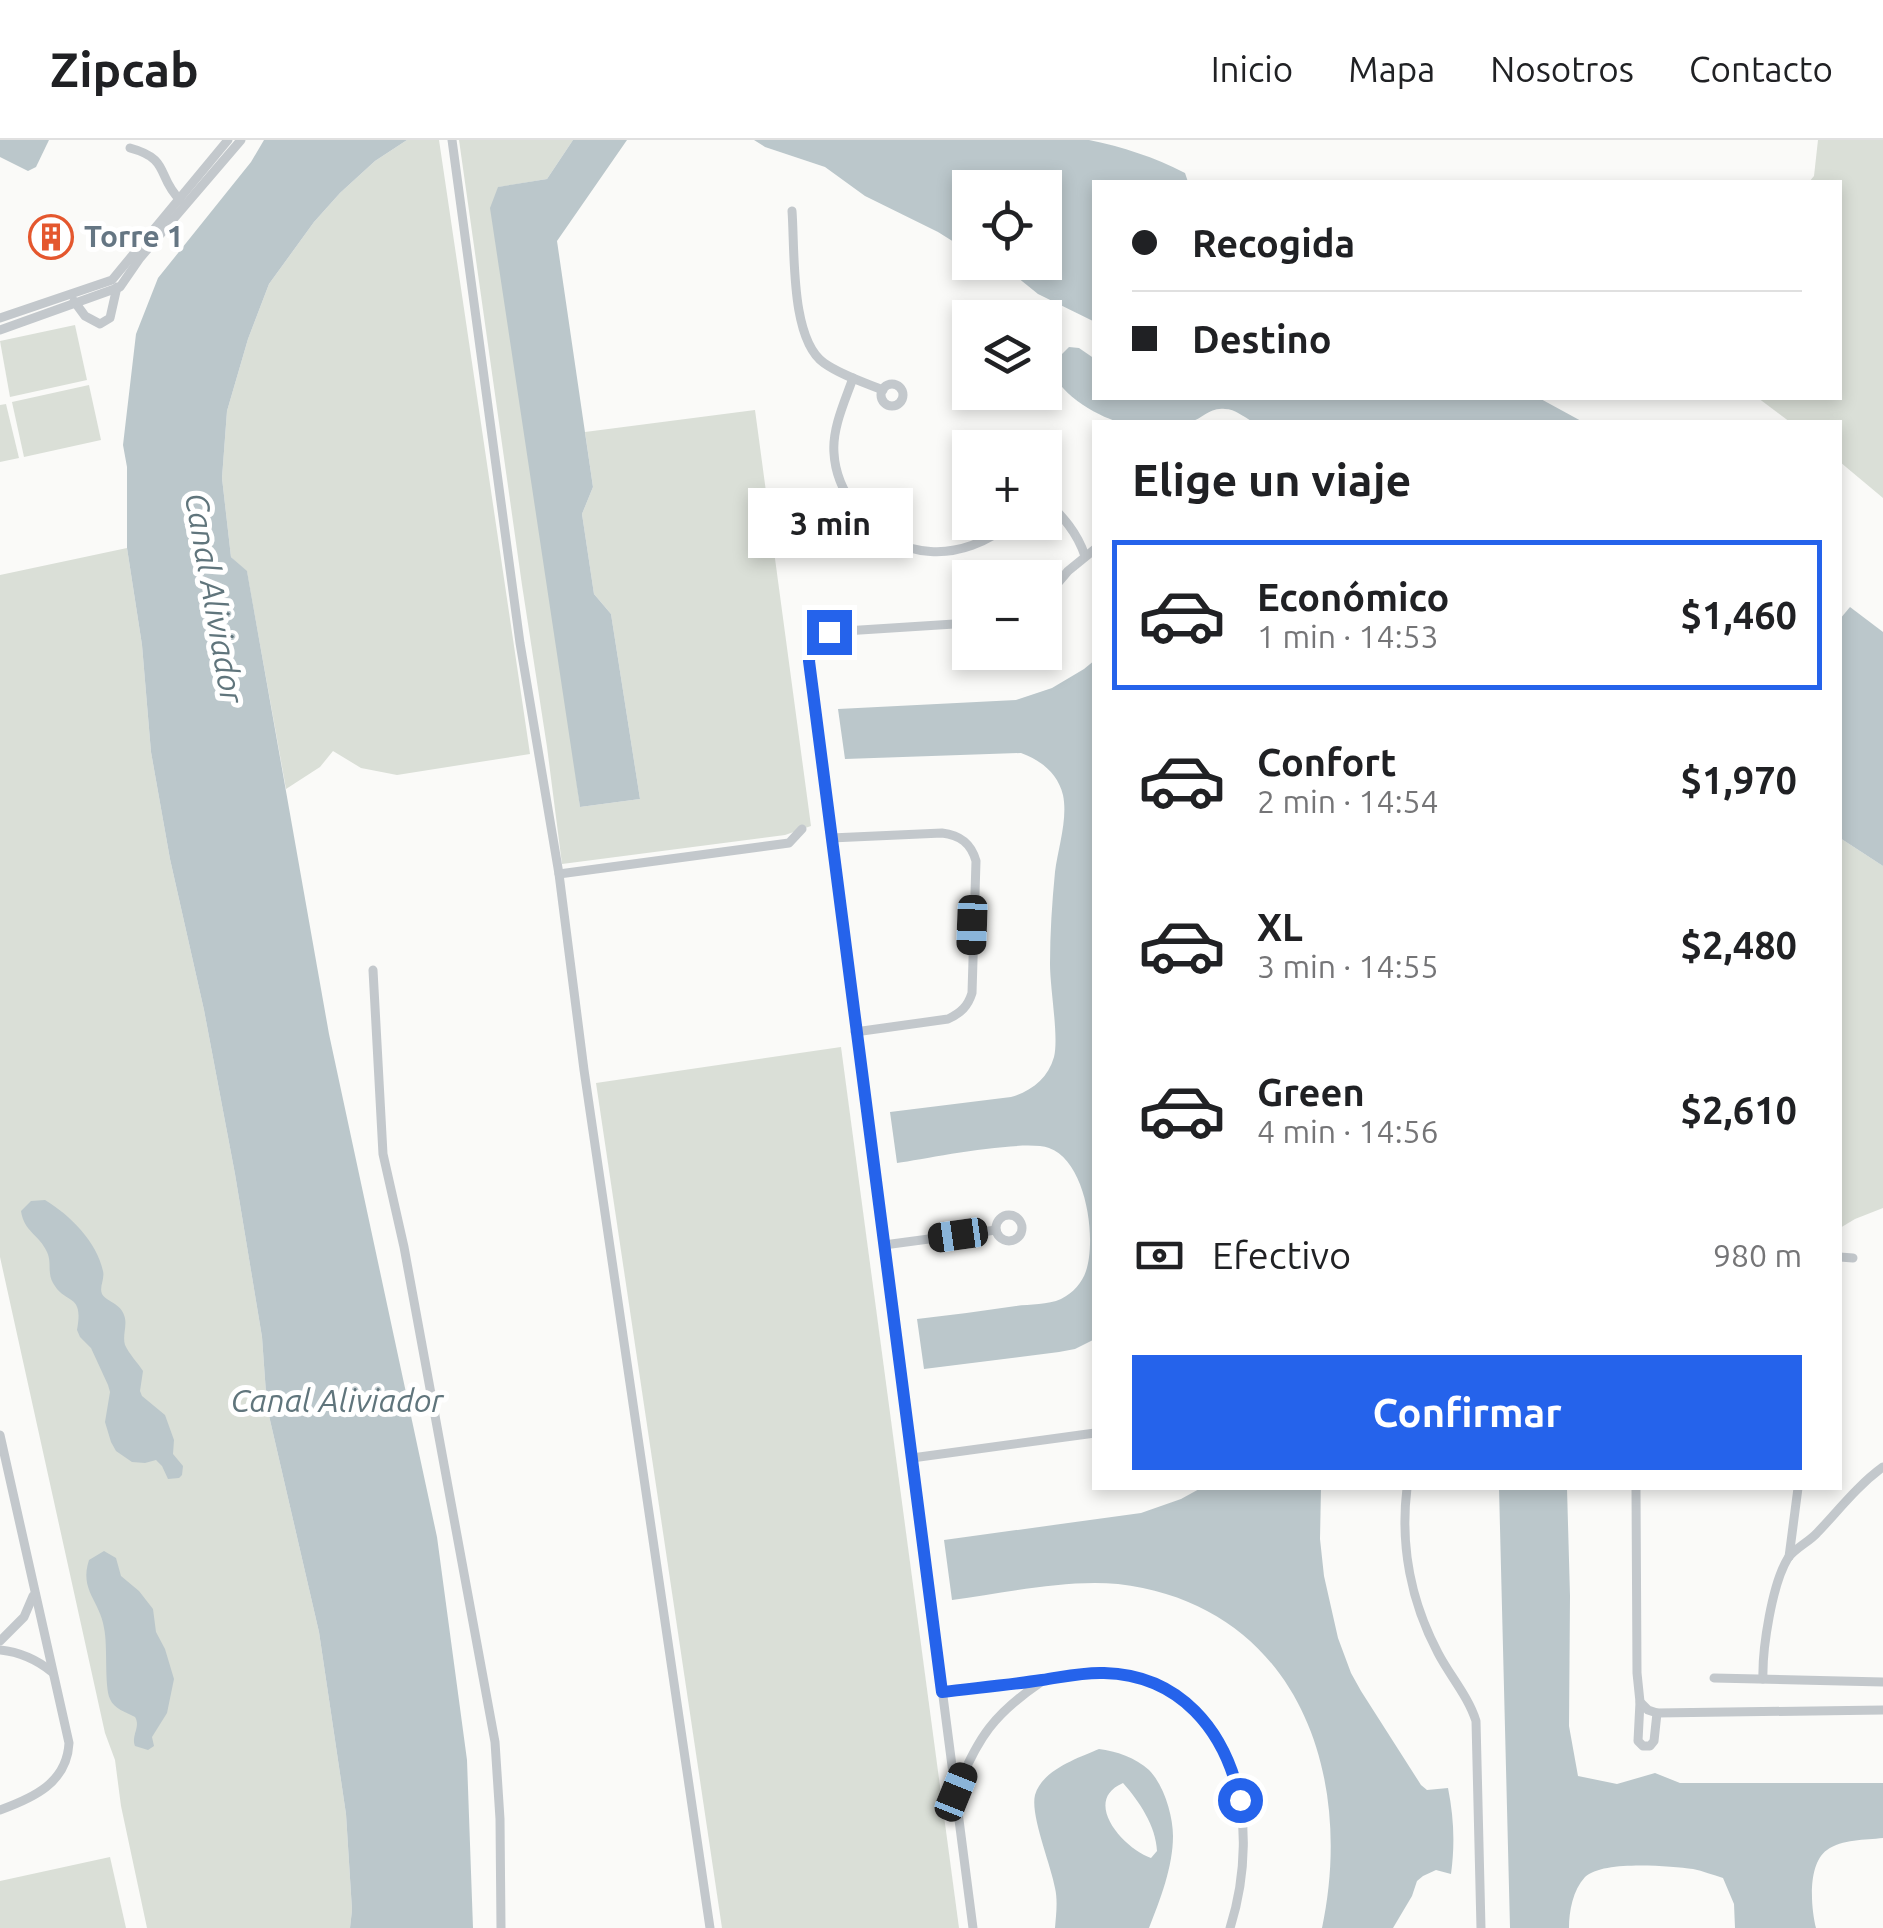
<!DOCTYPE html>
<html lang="es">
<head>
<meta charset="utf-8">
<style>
  body { margin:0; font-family:Ubuntu,sans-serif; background:#f6f6f6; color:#202124; height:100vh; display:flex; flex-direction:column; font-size:38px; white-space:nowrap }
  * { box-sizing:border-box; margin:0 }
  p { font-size:32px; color:#757577 }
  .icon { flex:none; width:55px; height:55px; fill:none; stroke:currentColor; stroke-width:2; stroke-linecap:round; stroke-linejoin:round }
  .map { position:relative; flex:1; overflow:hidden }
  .drawer { position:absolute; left:1092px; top:280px; width:750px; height:1070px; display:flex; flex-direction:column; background:#fff; border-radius:0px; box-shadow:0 5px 15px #0003 }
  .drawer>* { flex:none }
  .top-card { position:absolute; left:1092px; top:40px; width:750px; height:220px; border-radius:0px; box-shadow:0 5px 15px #0003; display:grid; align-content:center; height:220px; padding:0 40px; background:#fff }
  .tools { position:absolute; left:952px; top:30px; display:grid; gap:20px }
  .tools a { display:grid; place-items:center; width:110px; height:110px; border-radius:0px; background:#fff; box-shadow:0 5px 15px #0003; font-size:50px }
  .end { position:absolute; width:45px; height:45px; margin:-22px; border:12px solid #2563eb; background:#fff; box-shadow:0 0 0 5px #fff }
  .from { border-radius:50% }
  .bubble { position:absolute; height:70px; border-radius:0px; background:#fff; box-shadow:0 5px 15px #0003; font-size:32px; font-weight:600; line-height:70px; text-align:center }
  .car { position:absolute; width:30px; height:60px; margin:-30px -15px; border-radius:12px; box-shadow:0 0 8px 2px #0007; background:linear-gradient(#222 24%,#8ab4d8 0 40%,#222 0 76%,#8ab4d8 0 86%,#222 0) }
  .top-card b { display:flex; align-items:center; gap:35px; height:95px; font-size:38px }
  .top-card b+b { border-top:2px solid #e0e0e0 }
  .top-card i { width:25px; height:25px; background:#202124 }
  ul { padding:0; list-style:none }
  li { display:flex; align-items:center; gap:30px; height:150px; margin:0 20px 15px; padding:0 20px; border:5px solid transparent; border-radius:0px }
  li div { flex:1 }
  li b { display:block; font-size:38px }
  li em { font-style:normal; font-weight:600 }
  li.active { border-color:#2563eb }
  li>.icon { width:90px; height:90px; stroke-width:1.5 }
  h2 { padding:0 40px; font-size:45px; line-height:120px }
  .pay { display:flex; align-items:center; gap:25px; height:110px; padding:0 40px; font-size:38px }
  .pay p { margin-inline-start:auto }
  .cta { display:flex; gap:20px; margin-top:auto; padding:20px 40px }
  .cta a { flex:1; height:115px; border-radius:0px; background:#2563eb; color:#fff; font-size:40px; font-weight:600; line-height:115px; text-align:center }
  header { display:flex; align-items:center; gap:60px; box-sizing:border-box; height:140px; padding:0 50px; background:#fff; border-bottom:2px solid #e0e0e0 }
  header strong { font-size:48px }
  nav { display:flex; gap:55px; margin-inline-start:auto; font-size:35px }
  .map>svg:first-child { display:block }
  .green { fill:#dadfd7 }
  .water { fill:#bbc7cb; fill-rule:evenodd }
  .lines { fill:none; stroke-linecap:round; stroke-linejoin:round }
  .street { stroke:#c3c8cc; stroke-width:9 }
  .route { stroke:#2563eb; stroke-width:12 }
  .labels { text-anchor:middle; stroke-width:10; stroke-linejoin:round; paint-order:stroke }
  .poi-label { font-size:30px; font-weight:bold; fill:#657683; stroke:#fff; text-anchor:start }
  .water-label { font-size:32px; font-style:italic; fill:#60757c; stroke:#fff }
</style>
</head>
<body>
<header>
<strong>Zipcab</strong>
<nav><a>Inicio</a><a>Mapa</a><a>Nosotros</a><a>Contacto</a></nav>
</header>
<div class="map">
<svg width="1883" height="1788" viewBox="0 0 1883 1788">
  <rect width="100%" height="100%" fill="#fafaf8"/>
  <g class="green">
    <polygon points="407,0 439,0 530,614 397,635 361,628 333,611 320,627 286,649 247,432 231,417 222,338 227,271 248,199 269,144 314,82 340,53 375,21"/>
    <polygon points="459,0 573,0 547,39 499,47 580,667 640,659 611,474 594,454 582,374 593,347 585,292 755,270 811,686 785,695 562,724 547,607 522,445"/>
    <polygon points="1818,0 1883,0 1883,358 1840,322 1840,282 1790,282 1758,258 1840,258 1840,42 1809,42 1814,36"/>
    <polygon points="75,185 87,240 10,257 0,201"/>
    <polygon points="89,245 101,300 24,317 12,262"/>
    <polygon points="6,264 19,318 0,322 0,265"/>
    <polygon points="127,408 142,505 151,612 170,719 204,870 235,1034 262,1197 267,1267 319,1492 346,1674 352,1770 350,1788 147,1788 121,1666 115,1620 105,1593 0,1117 0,435"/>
    <polygon points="1840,698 1883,726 1883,1068 1855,1079 1840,1088"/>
    <polygon points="841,907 959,1788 722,1788 596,943"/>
    <polygon points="110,1717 126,1788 0,1788 0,1741"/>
  </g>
  <g class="water">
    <polygon points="0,0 49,0 36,27 28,31 0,17"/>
    <polygon points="264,0 407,0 375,21 340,53 314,82 269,144 248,199 227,271 222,338 231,417 247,431 329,894 437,1397 467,1620 473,1788 350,1788 352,1770 346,1674 319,1492 267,1267 262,1197 235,1034 204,870 170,719 151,612 142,505 127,408 127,327 123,305 136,194 158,138 251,22"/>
    <polygon points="573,0 627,0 557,101 593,347 582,374 594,454 611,474 640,659 580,667 490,68 498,47 547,39"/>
    <path d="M754,0h335c34,7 65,17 96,33l3,9h-93v140l-57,-28 -32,-26 -15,-5 54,-1v-74h-75v64l-32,-20 -73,-36 -40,-29 -60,-20z"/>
    <path d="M1069,207l10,1 16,11v39h444l44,24h-330c-9,-5 -18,-13 -28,-13 -16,-2 -22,10 -35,13 -10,3 -61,2 -71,0 -23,-6 -66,-32 -68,-57z"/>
    <polygon points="1850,467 1883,492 1883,726 1840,698 1840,479"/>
    <path d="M1095,520v679l-20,10 -16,3 -135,17 -7,-50c33,-4 66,-8 99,-13 14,-2 32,-1 45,-7 12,-6 21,-16 25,-28 11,-33 0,-110 -37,-123 -26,-9 -120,10 -152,15l-7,-51 121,-15c21,-6 37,-19 43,-40 5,-20 -4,-68 -4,-93 0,-31 2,-61 5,-92 3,-24 13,-53 8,-77 -5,-21 -22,-35 -42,-42l-176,6 -7,-50 178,-9 36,-12 32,-19z"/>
    <path d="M45,1060c25,15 52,42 58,71 2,8 -4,16 -1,23 5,8 18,9 22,21 4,10 -2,20 1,30 4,9 13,18 18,26l-3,20 2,5 23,19 9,25 -1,14 10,12 -1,9 -3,3 -11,1 -6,-13 -6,-6 -11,3 -13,-1 -16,-11 -5,-9 -6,-20 5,-30 -2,-7 -17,-37 -11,-11 -3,-7c7,-38 -11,-24 -24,-47 -6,-10 -1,-21 -6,-31 -8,-18 -23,-20 -26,-41l10,-10z"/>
    <path d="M1201,1348h120l-1,51 4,37 14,62 13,35 10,18 60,94 6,5 21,-2c6,30 7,56 3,86l-15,-4 -13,6 -6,5 -5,15 -19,32h-71c33,-156 -26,-323 -204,-344 -52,-5 -113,9 -166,16l-8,-60 197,-27 40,-14z"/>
    <path d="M1499,1348h68l3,108 -1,130 9,50 39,8 38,-11 25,10h203v55c-18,2 -41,1 -56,12 -20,14 -16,58 -11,78h-81l-1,-24 -11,-26c-10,-3 -20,-7 -30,-9 -24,-3 -90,-9 -108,8 -12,13 -16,34 -16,51h-59z"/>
    <path d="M104,1411l12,7 5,18 18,15 14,18 3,23 9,17 9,30 -7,34 -15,24 2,9 -6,4 -13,-4c-4,-11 6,-19 0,-29 -9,-5 -21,-8 -25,-18 -6,-13 -2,-54 -6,-71 -4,-27 -25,-38 -15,-68z"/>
    <path d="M1099,1609c17,2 37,9 50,21 15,15 24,46 24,66 0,31 -13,64 -24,92h-94c1,-13 3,-27 0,-40 -4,-23 -25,-73 -20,-93 7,-25 43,-37 64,-46zM1123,1643c16,18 33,43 34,68l-6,7c-27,-9 -70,-57 -28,-75z"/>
  </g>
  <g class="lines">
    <g class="street">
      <polyline points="452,0 520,503 559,734 584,930 710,1788"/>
      <path d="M130,8c41,11 26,28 50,52"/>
      <path d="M792,71c3,39 -2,128 32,152 17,12 39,19 59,27"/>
      <polyline points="74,161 85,176 100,184 110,178 117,147"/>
      <polyline points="0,178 112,140 228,0"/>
      <polyline points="0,190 120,147 140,118 241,0"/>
      <path d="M853,238c-8,23 -21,50 -19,75 1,20 10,40 22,56 40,54 107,55 155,13"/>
      <circle cx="892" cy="255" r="11"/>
      <path d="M1045,359c18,18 32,33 40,57"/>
      <polyline points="1045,458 1068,431 1095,409"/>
      <path d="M970,483l-141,9c-14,8 -18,12 -20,29l164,1267"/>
      <path d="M831,698l111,-5c18,2 29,10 34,28l-4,132c-4,13 -11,20 -24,26l-93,13"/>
      <polyline points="559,734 789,703 802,689"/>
      <polyline points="373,830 383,1014 404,1107 495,1602 500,1679 501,1788"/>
      <circle cx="1009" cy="1088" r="13"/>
      <polyline points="884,1105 996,1090"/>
      <polyline points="1840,1117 1853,1118"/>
      <path d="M0,1295l69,308c-2,40 -36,55 -69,67"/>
      <polyline points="912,1318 1095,1293"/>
      <path d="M1407,1348c-7,57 4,114 31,165 12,23 30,43 38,68l5,207"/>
      <polyline points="1636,1348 1637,1533 1640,1562 1638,1601 1643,1606 1650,1606 1654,1601 1657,1573"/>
      <polyline points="1789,1417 1798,1348"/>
      <polyline points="0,1501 24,1477 33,1456"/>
      <path d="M0,1510c20,2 36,9 52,22"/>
      <polyline points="1714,1538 1883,1542"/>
      <path d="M1763,1539c-1,-30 9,-95 25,-121 7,-10 21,-16 29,-25 22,-23 40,-47 66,-66"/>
      <path d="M942,1553c33,-5 66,-8 98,-13 23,-3 45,-9 69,-7 130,12 154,151 121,255"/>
      <polyline points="1640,1562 1648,1570 1657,1573 1883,1570"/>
      <path d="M957,1649c21,-52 37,-75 84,-107"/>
    </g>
  </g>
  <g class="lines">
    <path class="route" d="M829,492c-14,8 -18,12 -20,29l133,1031c33,-4 67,-7 100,-12 21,-3 41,-8 62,-7 76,2 121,57 136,127"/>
  </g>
  <defs>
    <g id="building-ring" transform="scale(2.25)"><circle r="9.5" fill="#fff" stroke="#e4572e" stroke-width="1.5"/><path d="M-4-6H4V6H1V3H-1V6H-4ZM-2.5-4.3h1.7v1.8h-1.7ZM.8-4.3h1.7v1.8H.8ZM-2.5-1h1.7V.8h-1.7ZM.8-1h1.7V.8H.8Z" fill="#e4572e"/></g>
  </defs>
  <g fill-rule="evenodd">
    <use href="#building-ring" x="51" y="97"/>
  </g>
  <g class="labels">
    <g class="poi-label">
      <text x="84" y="107">Torre 1</text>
    </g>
    <g class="water-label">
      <text transform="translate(214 458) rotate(80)" y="11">Canal Aliviador</text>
      <text x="337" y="1272">Canal Aliviador</text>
    </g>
  </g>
</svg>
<div class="tools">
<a><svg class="icon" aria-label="locate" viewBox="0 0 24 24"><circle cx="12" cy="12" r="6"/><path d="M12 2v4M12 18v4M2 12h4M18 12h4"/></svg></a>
<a><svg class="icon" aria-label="layers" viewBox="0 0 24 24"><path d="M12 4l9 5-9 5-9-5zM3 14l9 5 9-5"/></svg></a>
<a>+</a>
<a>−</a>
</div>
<i class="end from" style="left:1240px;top:1660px"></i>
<i class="end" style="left:829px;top:492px"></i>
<div class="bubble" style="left:748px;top:348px;width:165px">3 min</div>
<i class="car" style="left:972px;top:785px;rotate:182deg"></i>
<i class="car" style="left:958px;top:1095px;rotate:262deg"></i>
<i class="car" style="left:956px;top:1652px;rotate:22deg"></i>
<div class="top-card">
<b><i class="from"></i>Recogida</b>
<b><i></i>Destino</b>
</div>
<section class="drawer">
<h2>Elige un viaje</h2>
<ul>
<li class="active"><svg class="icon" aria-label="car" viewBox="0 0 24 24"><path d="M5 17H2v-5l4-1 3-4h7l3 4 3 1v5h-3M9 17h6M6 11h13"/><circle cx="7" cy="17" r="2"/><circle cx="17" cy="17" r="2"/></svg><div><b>Económico</b><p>1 min · 14:53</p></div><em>$1,460</em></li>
<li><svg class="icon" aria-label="car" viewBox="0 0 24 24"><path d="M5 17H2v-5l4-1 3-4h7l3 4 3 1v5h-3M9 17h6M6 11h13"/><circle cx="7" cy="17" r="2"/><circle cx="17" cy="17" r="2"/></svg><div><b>Confort</b><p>2 min · 14:54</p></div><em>$1,970</em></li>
<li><svg class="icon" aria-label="car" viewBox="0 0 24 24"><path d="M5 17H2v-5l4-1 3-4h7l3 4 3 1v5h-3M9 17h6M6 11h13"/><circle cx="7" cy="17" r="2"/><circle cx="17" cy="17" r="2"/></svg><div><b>XL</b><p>3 min · 14:55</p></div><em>$2,480</em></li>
<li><svg class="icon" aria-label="car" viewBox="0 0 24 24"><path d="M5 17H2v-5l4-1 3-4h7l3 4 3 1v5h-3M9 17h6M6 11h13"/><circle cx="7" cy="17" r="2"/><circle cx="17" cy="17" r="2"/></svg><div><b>Green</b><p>4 min · 14:56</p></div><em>$2,610</em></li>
</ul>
<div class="pay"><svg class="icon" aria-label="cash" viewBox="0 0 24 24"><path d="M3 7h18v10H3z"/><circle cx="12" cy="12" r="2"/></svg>Efectivo<p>980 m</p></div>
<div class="cta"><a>Confirmar</a></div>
</section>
</div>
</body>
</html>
